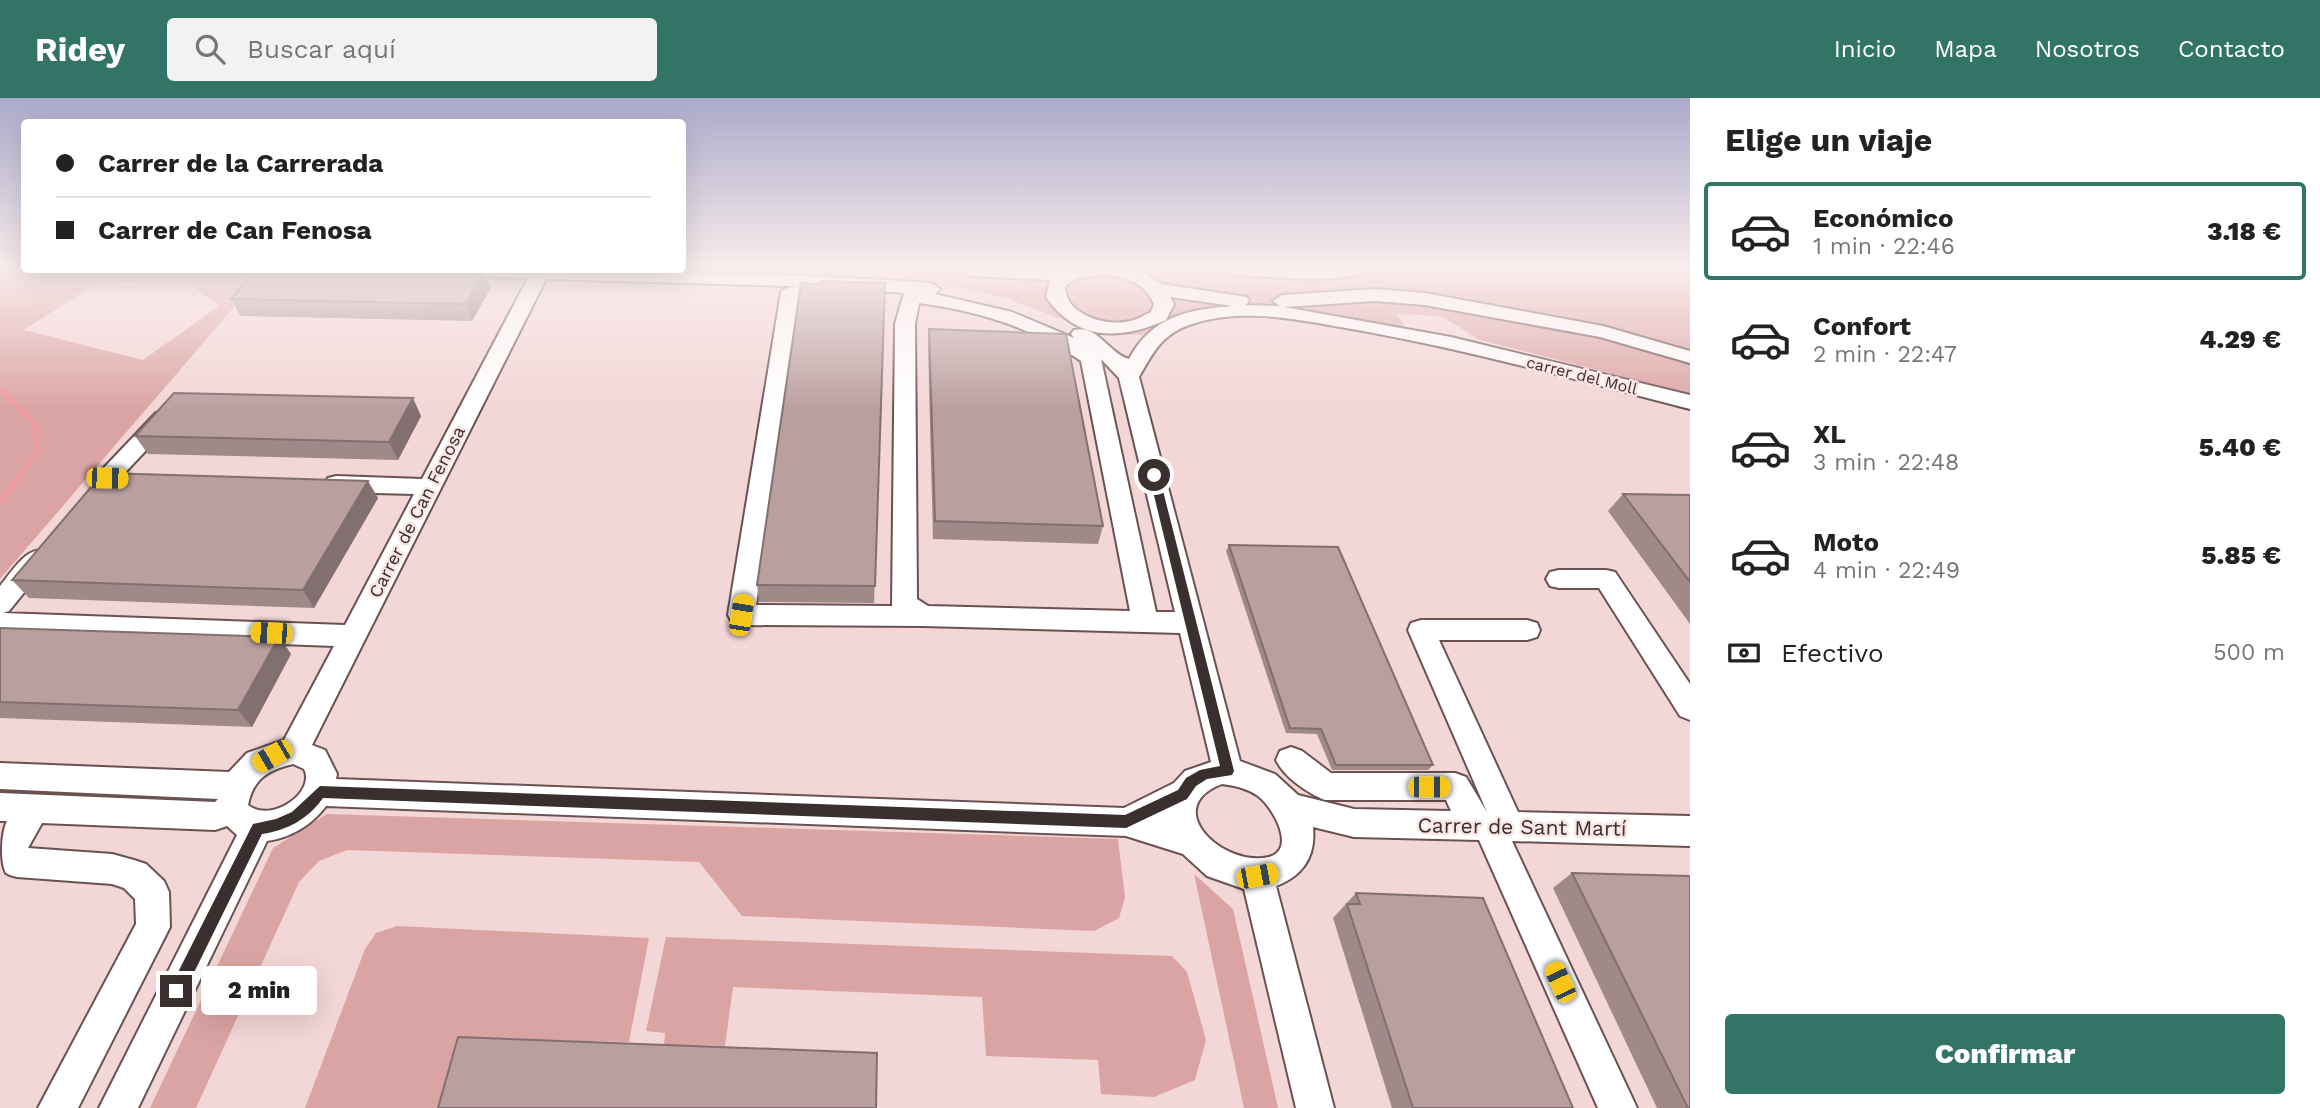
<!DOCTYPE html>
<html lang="es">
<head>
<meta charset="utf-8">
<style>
  body { margin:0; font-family:"Work Sans",sans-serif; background:#f2f2f2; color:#222; height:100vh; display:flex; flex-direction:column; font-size:26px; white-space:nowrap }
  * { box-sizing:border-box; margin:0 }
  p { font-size:23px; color:#767676 }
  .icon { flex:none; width:38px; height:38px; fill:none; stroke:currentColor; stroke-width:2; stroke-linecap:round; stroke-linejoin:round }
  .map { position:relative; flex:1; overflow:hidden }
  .sheet { display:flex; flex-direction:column; background:#fff; width:630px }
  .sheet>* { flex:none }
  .top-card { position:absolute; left:21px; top:21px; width:665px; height:154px; border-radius:7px; box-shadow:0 7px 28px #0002; display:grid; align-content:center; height:154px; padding:0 35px; background:#fff }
  .end { position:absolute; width:32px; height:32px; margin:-16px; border:9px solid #3a2f2f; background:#fff; box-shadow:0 0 0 4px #fff }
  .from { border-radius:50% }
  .bubble { position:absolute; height:49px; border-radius:7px; background:#fff; box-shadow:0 7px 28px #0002; font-size:23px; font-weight:800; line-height:49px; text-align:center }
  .car { position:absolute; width:21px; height:42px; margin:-21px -10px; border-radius:9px; box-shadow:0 0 5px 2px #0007; background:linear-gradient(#f5c518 24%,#345 0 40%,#f5c518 0 76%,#345 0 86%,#f5c518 0) }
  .top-card b { display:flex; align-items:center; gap:24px; height:66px; font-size:26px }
  .top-card b+b { border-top:2px solid #e0e0e0 }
  .top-card i { width:18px; height:18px; background:#222 }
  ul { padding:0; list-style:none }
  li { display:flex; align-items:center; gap:21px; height:98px; margin:0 14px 10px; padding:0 21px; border:4px solid transparent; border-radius:7px }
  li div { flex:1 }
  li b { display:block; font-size:26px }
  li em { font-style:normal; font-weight:800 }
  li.current { border-color:#327566 }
  li>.icon { width:63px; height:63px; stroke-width:1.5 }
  h2 { padding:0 35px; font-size:32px; line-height:84px }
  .pay { display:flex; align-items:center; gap:18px; height:77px; padding:0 35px; font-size:26px }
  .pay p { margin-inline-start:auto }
  .action { display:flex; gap:14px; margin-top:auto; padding:14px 35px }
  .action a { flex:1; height:80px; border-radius:7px; background:#327566; color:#fff; font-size:28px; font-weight:800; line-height:80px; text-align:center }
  header { display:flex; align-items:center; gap:42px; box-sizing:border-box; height:98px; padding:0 35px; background:#327566; color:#fff }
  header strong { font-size:33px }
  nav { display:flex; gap:38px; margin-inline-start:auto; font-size:24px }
  .search { width:490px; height:63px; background:#f2f2f2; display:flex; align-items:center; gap:18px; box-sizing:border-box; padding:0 24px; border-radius:7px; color:#767676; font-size:26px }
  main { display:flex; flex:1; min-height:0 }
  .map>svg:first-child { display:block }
  .green { fill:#dba4a4; fill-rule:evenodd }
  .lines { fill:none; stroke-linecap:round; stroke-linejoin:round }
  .stream-far1 { stroke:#ef9b9d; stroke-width:4.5 }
  .stream { stroke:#ef9b9d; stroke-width:5 }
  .minor-casing { stroke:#6a5252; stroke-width:4 }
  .minor { fill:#fff; fill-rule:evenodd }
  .wall { fill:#a08989 }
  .shaded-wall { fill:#826f6f }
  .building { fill:#ba9f9f; stroke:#826f6f; stroke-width:2 }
  .route { fill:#3a2f2f }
  .labels { text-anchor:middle; stroke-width:5; stroke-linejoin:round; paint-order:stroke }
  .far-street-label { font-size:16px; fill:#3a2f2f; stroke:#fce5e5 }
  .street-label { font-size:18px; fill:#3a2f2f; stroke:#fce5e5 }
  .near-street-label { font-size:21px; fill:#3a2f2f; stroke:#fce5e5 }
</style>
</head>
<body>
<header>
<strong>Ridey</strong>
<div class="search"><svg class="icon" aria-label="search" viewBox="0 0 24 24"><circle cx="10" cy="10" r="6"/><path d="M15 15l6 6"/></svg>Buscar aquí</div>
<nav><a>Inicio</a><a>Mapa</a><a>Nosotros</a><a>Contacto</a></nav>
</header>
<main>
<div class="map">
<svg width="1690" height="1010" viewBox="0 0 1690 1010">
  <rect width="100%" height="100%" fill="#f3d6d6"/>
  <g class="green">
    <path d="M0,171l266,1 -266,309zM184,182l35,26 -76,54 -119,-30 73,-47z"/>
    <polygon points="682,171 862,171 833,177 673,172"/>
    <path d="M905,171h785v83c-68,-22 -138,-35 -209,-48 -36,-6 -74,-15 -111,-13l5,8c106,8 214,29 315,62v33l-210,-54 -39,-24 -44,-2 10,17 -114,-23 -58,-1 -38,3 -55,25 -51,-1 -24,-13 -56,-21 -57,-14 -44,-5 -1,-11z"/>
    <polygon points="327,716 1118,741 1125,799 1119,820 1094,833 742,818 699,764 347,752 319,763 299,784 196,1010 150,1010 273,750"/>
    <polygon points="1194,776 1233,811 1278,1010 1244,1010"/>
    <polygon points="397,828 649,840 629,944 466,941 446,1010 305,1010 365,851 376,835"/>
    <polygon points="666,839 1172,858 1187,874 1206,942 1195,982 1154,999 1101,996 1098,962 986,958 982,899 733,889 725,948 664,947 665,935 646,933"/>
  </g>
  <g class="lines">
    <polyline class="stream-far1" points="0,290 34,324 37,353 14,385"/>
    <polyline class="stream" points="0,405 16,383"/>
    <g class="minor-casing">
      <g id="minor">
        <path d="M966,171h165l14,5 16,10 86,13 2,4 -3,4 34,1 -7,-5 9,-6 93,-6 50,4 178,33 87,25v12l-90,-26 -175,-32 -50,-4 -91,6 167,30 239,58v14c-109,-28 -217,-58 -327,-78 -55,-9 -119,-26 -174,-6 -28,10 -36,28 -50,52l101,384 35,13 23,21 56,14 97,2 -5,-11h-121c-18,-7 -41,-23 -49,-40l4,-9 11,-4 11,4 29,22h124l11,4 21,35 -79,-182 3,-7 10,-3h106l10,3 3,7 -3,7 -10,3h-88l79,172 172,4v30l-178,-5 125,267h-39l-119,-268 -125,-3 -41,-10c3,29 -10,49 -37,59l58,222h-38l-52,-219 -37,-13 -24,-22 -57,-18 -800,-30c-14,19 -36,32 -59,35l-129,267h-39l138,-273 -10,-9 -12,4 -173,-7 -14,25 84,6 22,6 12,4 18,17 5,11 1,35 -92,181h-40l98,-184 -1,-25 -11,-11 -12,-4 -95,-7c-4,-1 -8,-2 -11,-4 -6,-10 -5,-40 1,-52h-7v-28l215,9 3,-3 -218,-10v-26l229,9 18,-19 37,-13 50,-94 -334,-13v-47c13,-15 27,-42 49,-35l4,6 -44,54 -6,2 342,12 69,-131 -78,-2 -8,-2 -4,-6 4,-6 8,-2 86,3 106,-201 -105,-3 -6,-1 -3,-4c173,0 345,1 517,13l9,6 -5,5 77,18 62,26 -3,-4 3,-4c24,-6 35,24 55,29 22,-42 59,-50 104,-53l-63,-9 4,7 -8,16c-45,20 -89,22 -120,-23l4,-17 -76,-4 -6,-1zM1101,176c22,2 44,8 53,30l-3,8c-7,3 -14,8 -21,9 -24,6 -65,-6 -65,-35l11,-7zM546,181l277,8 81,6 -9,31 -3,282 -136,-1 43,-307 19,1 9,-6c-9,-9 -37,-10 -46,-1l-53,323 4,7 9,3 182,1 257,7 31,129 -26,9 -11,12 -50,25 -788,-29 1,-5 -12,-24 -13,-5zM919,205c59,8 113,24 162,58l49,250 -202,-5 -11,-7 -2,-275zM1101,261l18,19 56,234h-19zM293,666l11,5c12,23 -32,55 -56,36 5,-26 20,-35 45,-41zM1222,686c13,2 25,4 36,12 17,13 42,60 4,62 -44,4 -100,-51 -40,-74z"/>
        <path d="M1222,171h148c-15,17 -114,7 -139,5z"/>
        <polygon points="164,313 172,315 175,320 172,325 115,385 107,388 99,385 95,380 99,375 156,315"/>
        <polygon points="1559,472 1606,472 1615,474 1690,586 1690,622 1680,618 1599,490 1559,490 1550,488 1546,481 1550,474"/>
      </g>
    </g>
    <use href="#minor" class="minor"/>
  </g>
  <g class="wall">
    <polygon points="484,174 490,191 472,223 240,218 231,201"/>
    <polygon points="885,185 874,505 759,504 757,487 817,186"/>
    <polygon points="929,231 1103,428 1098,446 933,441 928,249"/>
    <polygon points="421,318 398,362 148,356 135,338"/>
    <polygon points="1623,396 1690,397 1690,526 1608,413"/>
    <polygon points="378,400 314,510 29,500 12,482"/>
    <polygon points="1229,447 1433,667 1428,672 1332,672 1317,636 1286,635 1226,453"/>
    <polygon points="0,530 279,539 291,556 252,629 0,620"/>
    <polygon points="1572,775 1690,1010 1657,1010 1553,790"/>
    <polygon points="1356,795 1573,1010 1392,1010 1333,820"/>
  </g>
  <g class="shaded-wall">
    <polygon points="484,174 490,191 472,223 466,206"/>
    <polygon points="413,300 421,318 398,362 389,344"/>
    <polygon points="368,383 378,400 314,510 303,492"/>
    <polygon points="279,539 291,556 252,629 238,612"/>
  </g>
  <g class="building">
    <polygon points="256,172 378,172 484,174 466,206 231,201"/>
    <polygon points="823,183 885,185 875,488 757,487 801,185 817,186"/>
    <polygon points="929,231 1066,236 1103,428 935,423"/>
    <polygon points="174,295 413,300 389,344 135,338"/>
    <polygon points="103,375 368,383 303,492 12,482"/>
    <polygon points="1623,396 1690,397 1690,484"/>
    <polygon points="1229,447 1338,449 1433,667 1336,667 1321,631 1290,630"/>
    <polygon points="0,530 279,539 238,612 0,604"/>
    <polygon points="1572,775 1690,778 1690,1010 1688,1010"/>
    <polygon points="1356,795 1483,800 1573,1010 1413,1010 1347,806 1360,806"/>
    <polygon points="458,939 877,955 876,1010 438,1010"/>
  </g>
  <linearGradient id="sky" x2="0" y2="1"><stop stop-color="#abaaca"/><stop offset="0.55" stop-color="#faeded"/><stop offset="1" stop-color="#faeded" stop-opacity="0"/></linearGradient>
  <rect width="1690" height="312" fill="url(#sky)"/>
  <path class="route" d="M1154,374l5,3 75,296 -2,4 -25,4 -11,7 -9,13 -61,29 -803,-30c-15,21 -35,32 -61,36l-80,163 -6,2 -5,-2 -2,-6 2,-5 82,-162 23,-5 16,-7 28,-26 805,29 53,-25 8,-12 14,-8 20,-4 -71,-291z"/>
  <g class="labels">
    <g class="far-street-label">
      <text transform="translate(1582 277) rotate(14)" y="6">carrer del Moll</text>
    </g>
    <g class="street-label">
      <text transform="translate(417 414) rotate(-63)" y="6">Carrer de Can Fenosa</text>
    </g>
    <g class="near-street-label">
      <text transform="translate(1522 729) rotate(1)" y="7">Carrer de Sant Martí</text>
    </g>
  </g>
</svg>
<i class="end from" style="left:1154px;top:377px"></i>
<i class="end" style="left:176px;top:893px"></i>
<div class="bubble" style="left:201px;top:868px;width:116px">2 min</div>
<i class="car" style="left:107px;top:380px;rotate:91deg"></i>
<i class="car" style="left:741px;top:517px;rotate:9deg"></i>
<i class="car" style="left:271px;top:535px;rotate:272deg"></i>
<i class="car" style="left:272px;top:658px;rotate:240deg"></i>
<i class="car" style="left:1429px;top:689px;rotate:90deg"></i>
<i class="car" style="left:1257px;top:778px;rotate:79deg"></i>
<i class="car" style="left:1560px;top:884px;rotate:335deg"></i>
<div class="top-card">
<b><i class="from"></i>Carrer de la Carrerada</b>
<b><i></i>Carrer de Can Fenosa</b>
</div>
</div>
<section class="sheet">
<h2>Elige un viaje</h2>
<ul>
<li class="current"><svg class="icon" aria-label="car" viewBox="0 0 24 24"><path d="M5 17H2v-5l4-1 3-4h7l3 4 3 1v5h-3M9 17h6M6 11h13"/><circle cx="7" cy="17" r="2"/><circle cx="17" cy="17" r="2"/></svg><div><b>Económico</b><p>1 min · 22:46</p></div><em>3.18 €</em></li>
<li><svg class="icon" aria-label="car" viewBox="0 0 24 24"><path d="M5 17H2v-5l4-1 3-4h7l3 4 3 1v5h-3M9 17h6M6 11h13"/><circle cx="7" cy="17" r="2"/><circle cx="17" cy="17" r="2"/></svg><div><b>Confort</b><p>2 min · 22:47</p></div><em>4.29 €</em></li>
<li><svg class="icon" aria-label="car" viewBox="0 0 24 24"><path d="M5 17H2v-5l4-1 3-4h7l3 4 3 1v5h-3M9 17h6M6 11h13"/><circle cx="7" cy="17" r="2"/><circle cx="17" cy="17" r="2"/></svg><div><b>XL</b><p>3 min · 22:48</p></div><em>5.40 €</em></li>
<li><svg class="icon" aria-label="car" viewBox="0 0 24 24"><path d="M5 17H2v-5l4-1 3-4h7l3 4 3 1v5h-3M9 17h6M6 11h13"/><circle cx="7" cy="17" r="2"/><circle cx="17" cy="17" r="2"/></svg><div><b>Moto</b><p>4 min · 22:49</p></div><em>5.85 €</em></li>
</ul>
<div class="pay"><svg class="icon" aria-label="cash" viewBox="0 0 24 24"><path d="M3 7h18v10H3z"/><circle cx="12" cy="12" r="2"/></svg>Efectivo<p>500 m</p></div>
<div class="action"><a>Confirmar</a></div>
</section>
</main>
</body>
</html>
